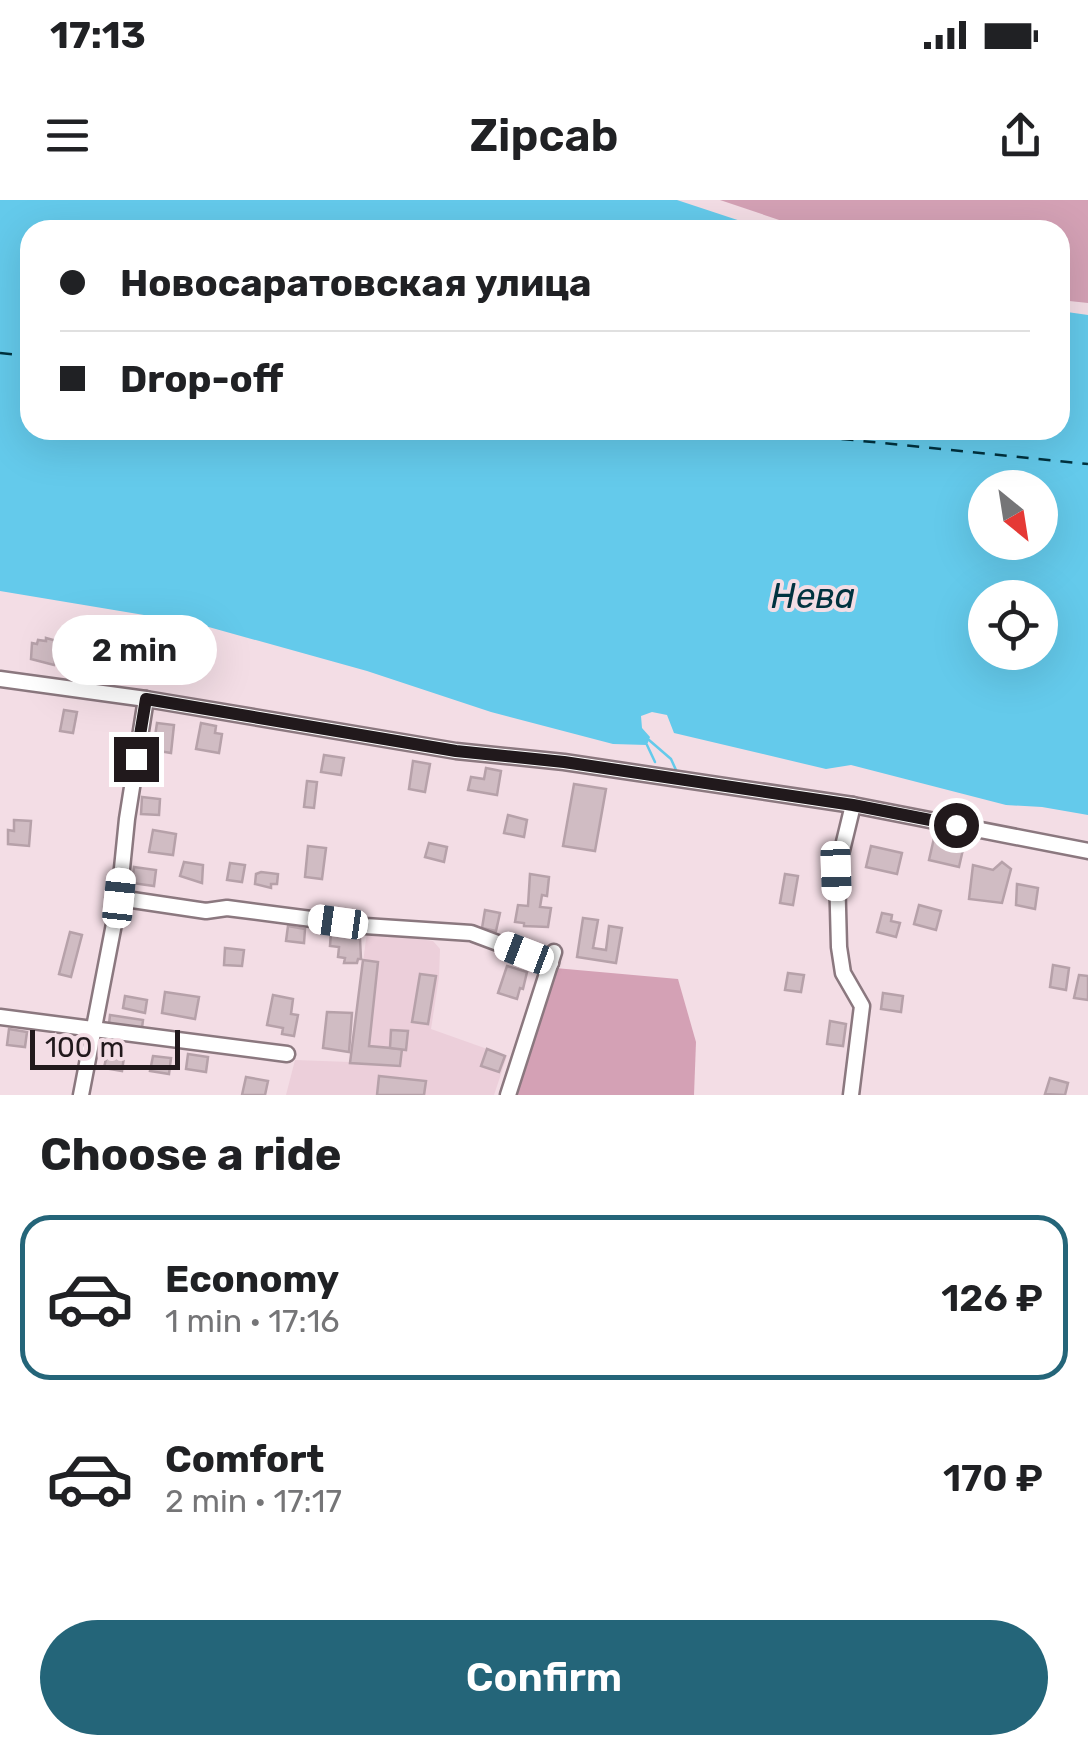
<!DOCTYPE html>
<html lang="en">
<head>
<meta charset="utf-8">
<style>
  body { margin:0; font-family:Rubik,sans-serif; background:#f2f2f2; color:#202124; height:100vh; display:flex; flex-direction:column; font-size:38px; white-space:nowrap }
  * { box-sizing:border-box; margin:0 }
  p { font-size:32px; color:#757577 }
  .icon { flex:none; width:55px; height:55px; fill:none; stroke:currentColor; stroke-width:2; stroke-linecap:round; stroke-linejoin:round }
  .map { position:relative; height:895px; overflow:hidden }
  .drawer { display:flex; flex-direction:column; background:#fff; flex:1 }
  .drawer>* { flex:none }
  .guide { position:absolute; left:20px; top:20px; width:1050px; height:220px; border-radius:30px; box-shadow:0 10px 40px #0002; display:grid; align-content:center; height:220px; padding:0 40px; background:#fff }
  .needle { width:65px; rotate:150deg }
  .buttons { position:absolute; left:968px; top:270px; display:grid; gap:20px }
  .buttons a { display:grid; place-items:center; width:90px; height:90px; border-radius:50%; background:#fff; box-shadow:0 10px 40px #0002; font-size:50px }
  .scale { position:absolute; left:30px; bottom:25px; width:150px; box-sizing:border-box; padding-left:10px; border:5px solid #21191c; border-top:0; font-size:28px; line-height:35px; white-space:nowrap; color:#21191c; -webkit-text-stroke:8px #f3dde5; paint-order:stroke }
  .end { position:absolute; width:45px; height:45px; margin:-22px; border:12px solid #21191c; background:#fff; box-shadow:0 0 0 5px #fff }
  .from { border-radius:50% }
  .bubble { position:absolute; height:70px; border-radius:35px; background:#fff; box-shadow:0 10px 40px #0002; font-size:32px; font-weight:600; line-height:70px; text-align:center }
  .car { position:absolute; width:30px; height:60px; margin:-30px -15px; border-radius:12px; box-shadow:0 0 8px 2px #0007; background:linear-gradient(#fff 24%,#345 0 40%,#fff 0 76%,#345 0 86%,#fff 0) }
  .guide b { display:flex; align-items:center; gap:35px; height:95px; font-size:38px }
  .guide b+b { border-top:2px solid #e0e0e0 }
  .guide i { width:25px; height:25px; background:#202124 }
  ul { padding:0; list-style:none }
  li { display:flex; align-items:center; gap:30px; height:165px; margin:0 20px 15px; padding:0 20px; border:5px solid transparent; border-radius:30px }
  li div { flex:1 }
  li b { display:block; font-size:38px }
  li em { font-style:normal; font-weight:600 }
  li.selected { border-color:#246579 }
  li>.icon { width:90px; height:90px; stroke-width:1.5 }
  h2 { padding:0 40px; font-size:45px; line-height:120px }
  .action { display:flex; gap:20px; margin-top:auto; padding:20px 40px }
  .action a { flex:1; height:115px; border-radius:60px; background:#246579; color:#fff; font-size:40px; font-weight:600; line-height:115px; text-align:center }
  .status { display:flex; justify-content:space-between; align-items:center; height:70px; padding:0 50px; background:#fff; direction:ltr }
  .status svg { height:28px; fill:currentColor }
  header { display:flex; justify-content:space-between; align-items:center; height:130px; padding:0 40px; background:#fff; font-size:45px; font-weight:600 }
  .map>svg:first-child { display:block }
  .built { fill:#eccfda }
  .green { fill:#d4a1b5 }
  .water { fill:#64caeb; fill-rule:evenodd }
  .lines { fill:none; stroke-linecap:round; stroke-linejoin:round }
  .stream { stroke:#64caeb; stroke-width:2.5 }
  .ferry { stroke:#00323f; stroke-width:2.5; stroke-dasharray:12 10; stroke-linecap:butt }
  .building { fill:#d0bcc3; stroke:#b6a1a9; stroke-width:2.5 }
  .minor-casing { stroke:#8b787f; stroke-width:19 }
  .minor { stroke:#fff; stroke-width:14 }
  .route { stroke:#21191c; stroke-width:12 }
  .labels { text-anchor:middle; stroke-width:8; stroke-linejoin:round; paint-order:stroke }
  .water-label { font-size:35px; font-style:italic; fill:#00323f; stroke:#f3dde5 }
</style>
</head>
<body>
<div class="status"><b>17:13</b><svg viewBox="0 0 49 12"><path d="M0 12V9h3v3zM5 12V6h3v6zM10 12V3h3v9zM15 12V0h3v12zM26 1h20v11H26zM47 4h2v5h-2z"/></svg></div>
<header><svg class="icon" aria-label="menu" viewBox="0 0 24 24"><path d="M4 6h16M4 12h16M4 18h16"/></svg>Zipcab<svg class="icon" aria-label="share" viewBox="0 0 24 24"><path d="M12 15V3M7 8l5-5 5 5M5 13v7h14v-7"/></svg></header>
<div class="map">
<svg width="1088" height="895" viewBox="0 0 1088 895">
  <rect width="100%" height="100%" fill="#f3dde5"/>
  <polygon class="built" points="367,732 433,741 440,749 439,777 431,829 507,856 494,895 286,895 295,860 350,862"/>
  <g class="green">
    <polygon points="720,0 1088,0 1088,103 1060,100 1060,30 809,30"/>
    <polygon points="555,768 678,779 696,842 694,895 514,895"/>
  </g>
  <path class="water" d="M0,0h677l91,30h-738v200h1030v-119l28,4v500l-46,-8 -36,-2 -155,-40 -25,4 -152,-36 -7,-18 -15,-3 -11,4 1,12 8,9 -3,8 -34,-1 -122,-32 -124,-41 -169,-47 -198,-33zM985,288h55v54h-55zM985,398h55v54h-55z"/>
  <g class="lines">
    <g class="stream">
      <polyline points="649,540 671,559 676,570"/>
      <polyline points="647,545 655,562"/>
    </g>
    <g class="ferry">
      <polyline points="0,153 30,156"/>
      <polyline points="754,230 1088,264"/>
    </g>
  </g>
  <g class="building">
    <polygon points="46,438 61,442 54,465 31,459 32,443 37,444 38,440 46,441"/>
    <polygon points="64,510 77,512 73,533 60,531"/>
    <polygon points="157,523 174,525 171,553 153,550"/>
    <polygon points="201,523 216,526 215,533 222,534 219,553 196,549"/>
    <polygon points="324,555 344,558 341,575 321,572"/>
    <polygon points="413,561 430,564 425,592 409,589"/>
    <polygon points="486,568 501,571 497,595 468,590 471,577 484,579"/>
    <polygon points="307,581 317,582 314,608 304,607"/>
    <polygon points="574,584 606,589 595,651 563,646"/>
    <polygon points="142,597 160,599 159,615 141,614"/>
    <polygon points="508,615 527,620 524,637 504,633"/>
    <polygon points="14,620 31,621 29,646 8,644 8,630 14,631"/>
    <polygon points="153,630 176,634 173,655 149,652"/>
    <polygon points="934,638 964,645 959,667 929,660"/>
    <polygon points="429,643 447,647 444,662 425,657"/>
    <polygon points="308,646 326,648 322,679 305,677"/>
    <polygon points="871,646 902,653 897,674 866,667"/>
    <polygon points="184,662 203,665 202,683 180,676"/>
    <polygon points="1002,662 1011,669 1002,703 969,699 973,665 993,670"/>
    <polygon points="230,663 245,665 242,682 227,680"/>
    <polygon points="134,667 156,670 154,686 132,683"/>
    <polygon points="261,672 278,674 277,684 271,684 271,688 255,684 256,674"/>
    <polygon points="530,674 549,677 547,696 542,695 540,707 551,708 548,727 524,726 524,723 515,722 518,705 528,706"/>
    <polygon points="785,674 798,676 793,705 780,703"/>
    <polygon points="1017,684 1038,688 1035,709 1016,705"/>
    <polygon points="919,705 941,711 936,730 914,724"/>
    <polygon points="485,710 500,713 496,731 482,728"/>
    <polygon points="882,713 892,715 891,721 900,723 896,737 877,732"/>
    <polygon points="583,718 598,720 593,748 606,750 609,726 622,728 616,763 577,757"/>
    <polygon points="288,726 305,729 304,743 286,741"/>
    <polygon points="70,732 82,735 71,777 59,774"/>
    <polygon points="331,732 355,734 354,738 360,739 361,759 358,759 357,763 344,763 345,758 338,757 339,747 330,746"/>
    <polygon points="225,748 244,750 242,766 224,765"/>
    <polygon points="363,760 378,762 369,846 402,849 400,866 350,863"/>
    <polygon points="1053,765 1069,768 1066,790 1050,787"/>
    <polygon points="507,766 527,772 523,789 520,788 517,799 498,793"/>
    <polygon points="788,773 804,775 801,792 785,790"/>
    <polygon points="420,774 436,776 428,824 412,822"/>
    <polygon points="1079,775 1088,776 1088,800 1074,798"/>
    <polygon points="165,792 199,797 195,819 162,813"/>
    <polygon points="883,793 903,796 901,812 881,809"/>
    <polygon points="273,795 293,799 291,814 298,815 294,836 282,834 283,828 267,825"/>
    <polygon points="125,796 147,800 145,813 123,808"/>
    <polygon points="327,812 352,813 349,852 323,848"/>
    <polygon points="110,815 143,820 142,828 109,824"/>
    <polygon points="830,821 846,824 843,846 827,844"/>
    <polygon points="9,829 27,832 25,847 7,845"/>
    <polygon points="391,830 408,831 406,850 390,848"/>
    <polygon points="487,849 505,856 499,872 481,866"/>
    <polygon points="107,854 124,857 122,871 104,868"/>
    <polygon points="188,854 208,857 206,872 186,869"/>
    <polygon points="153,856 171,858 169,874 150,871"/>
    <polygon points="379,876 426,881 424,895 377,895"/>
    <polygon points="246,877 268,881 265,895 242,895"/>
    <polygon points="1050,878 1068,883 1065,895 1045,894"/>
  </g>
  <g class="lines">
    <g class="minor-casing">
      <g id="minor">
        <polyline points="0,479 146,499 456,551 564,562 853,605 1088,651"/>
        <polyline points="119,698 206,711 227,708 365,726 471,733 551,763"/>
        <polyline points="0,817 287,854"/>
        <polyline points="81,895 119,698 127,619 146,499"/>
        <polyline points="508,895 554,752"/>
        <polyline points="851,895 862,806 843,773 839,747 837,671 853,605"/>
      </g>
    </g>
    <use href="#minor" class="minor"/>
  </g>
  <g class="lines">
    <polyline class="route" points="136,559 146,499 456,551 564,562 853,605 956,625"/>
  </g>
  <g class="labels">
    <g class="water-label">
      <text x="813" y="408">Нева</text>
    </g>
  </g>
</svg>
<div class="buttons">
<a><svg class="needle" viewBox="-14 -14 28 28"><path d="M0-13l5 13h-10z" fill="#e53935"/><path d="M0 13l5-13h-10z" fill="#757577"/></svg></a>
<a><svg class="icon" aria-label="locate" viewBox="0 0 24 24"><circle cx="12" cy="12" r="6"/><path d="M12 2v4M12 18v4M2 12h4M18 12h4"/></svg></a>
</div>
<div class="scale">100 m</div>
<i class="end from" style="left:956px;top:625px"></i>
<i class="end" style="left:136px;top:559px"></i>
<div class="bubble" style="left:52px;top:415px;width:165px">2 min</div>
<i class="car" style="left:836px;top:671px;rotate:178deg"></i>
<i class="car" style="left:119px;top:698px;rotate:6deg"></i>
<i class="car" style="left:338px;top:722px;rotate:278deg"></i>
<i class="car" style="left:524px;top:753px;rotate:291deg"></i>
<div class="guide">
<b><i class="from"></i>Новосаратовская улица</b>
<b><i></i>Drop-off</b>
</div>
</div>
<section class="drawer">
<h2>Choose a ride</h2>
<ul>
<li class="selected"><svg class="icon" aria-label="car" viewBox="0 0 24 24"><path d="M5 17H2v-5l4-1 3-4h7l3 4 3 1v5h-3M9 17h6M6 11h13"/><circle cx="7" cy="17" r="2"/><circle cx="17" cy="17" r="2"/></svg><div><b>Economy</b><p>1 min · 17:16</p></div><em>126 ₽</em></li>
<li><svg class="icon" aria-label="car" viewBox="0 0 24 24"><path d="M5 17H2v-5l4-1 3-4h7l3 4 3 1v5h-3M9 17h6M6 11h13"/><circle cx="7" cy="17" r="2"/><circle cx="17" cy="17" r="2"/></svg><div><b>Comfort</b><p>2 min · 17:17</p></div><em>170 ₽</em></li>
</ul>
<div class="action"><a>Confirm</a></div>
</section>
</body>
</html>
